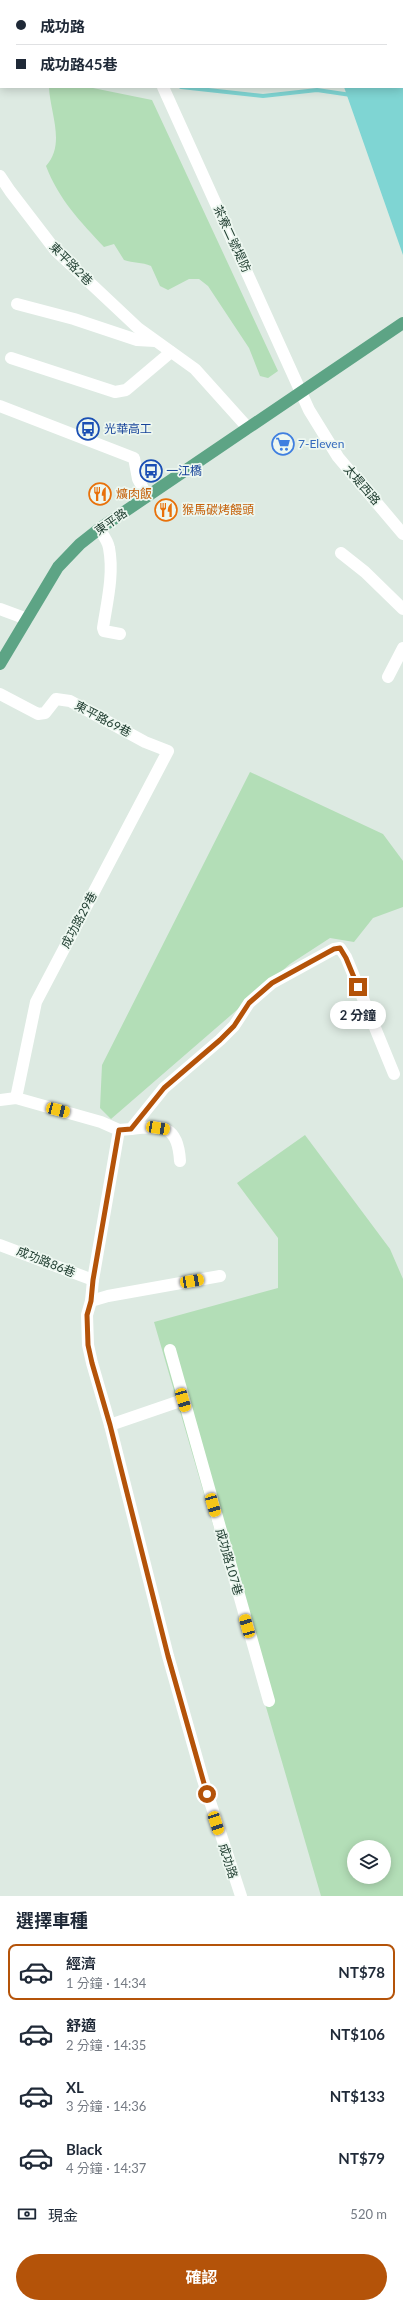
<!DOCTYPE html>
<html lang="zh-TW">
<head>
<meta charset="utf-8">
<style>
  body { margin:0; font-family:Lato,"Noto Sans TC",sans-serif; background:#f2f2f3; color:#1f2937; height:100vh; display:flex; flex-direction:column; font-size:15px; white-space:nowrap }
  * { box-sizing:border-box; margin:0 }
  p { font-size:13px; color:#747a83 }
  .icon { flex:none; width:22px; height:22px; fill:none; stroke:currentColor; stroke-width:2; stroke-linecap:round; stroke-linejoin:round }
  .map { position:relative; height:1896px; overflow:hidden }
  .details { display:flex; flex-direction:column; background:#fff; flex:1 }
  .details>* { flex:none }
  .banner { position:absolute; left:0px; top:0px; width:403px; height:88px; box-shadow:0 2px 10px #0003; display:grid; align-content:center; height:88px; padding:0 16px; background:#fff }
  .fabs { position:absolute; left:347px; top:1840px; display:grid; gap:8px }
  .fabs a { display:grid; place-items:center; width:44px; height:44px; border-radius:50%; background:#fff; box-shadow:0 2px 10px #0003; font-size:20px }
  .end { position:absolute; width:18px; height:18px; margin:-9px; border:5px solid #b45309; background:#fff; box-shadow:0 0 0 2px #fff }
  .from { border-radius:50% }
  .bubble { position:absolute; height:28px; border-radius:14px; background:#fff; box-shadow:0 2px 10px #0003; font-size:13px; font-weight:700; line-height:28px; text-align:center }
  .car { position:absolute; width:12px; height:24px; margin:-12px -6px; border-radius:5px; box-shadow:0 0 3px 1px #0007; background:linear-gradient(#f5c518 24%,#345 0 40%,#f5c518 0 76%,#345 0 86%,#f5c518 0) }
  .banner b { display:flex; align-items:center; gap:14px; height:38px; font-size:15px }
  .banner b+b { border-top:1px solid #e0e1e3 }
  .banner i { width:10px; height:10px; background:#1f2937 }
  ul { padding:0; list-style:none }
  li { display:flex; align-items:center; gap:12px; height:56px; margin:0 8px 6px; padding:0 8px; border:2px solid transparent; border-radius:8px }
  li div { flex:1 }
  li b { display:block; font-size:15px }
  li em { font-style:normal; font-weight:700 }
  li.active { border-color:#b45309 }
  li>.icon { width:36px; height:36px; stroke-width:1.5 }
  h2 { padding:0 16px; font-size:18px; line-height:48px }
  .pay { display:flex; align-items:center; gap:10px; height:44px; padding:0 16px; font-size:15px }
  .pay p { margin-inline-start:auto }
  .cta { display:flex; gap:8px; margin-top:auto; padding:8px 16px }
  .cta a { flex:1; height:46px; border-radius:24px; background:#b45309; color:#fff; font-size:16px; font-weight:700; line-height:46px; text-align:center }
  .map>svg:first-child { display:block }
  .green { fill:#b3deb7; fill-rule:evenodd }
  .water { fill:#7fd5d3 }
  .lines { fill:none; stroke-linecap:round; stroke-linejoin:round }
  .stream { stroke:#7fd5d3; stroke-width:4 }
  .minor { stroke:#fff; stroke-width:12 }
  .major { stroke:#5da485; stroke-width:12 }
  .route { stroke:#b45309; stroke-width:5 }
  .labels { text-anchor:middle; stroke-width:3.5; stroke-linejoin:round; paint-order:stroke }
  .street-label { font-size:12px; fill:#1d3b2e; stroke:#edf7f0 }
  .transit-label { font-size:12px; fill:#164399; stroke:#edf7f0; text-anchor:start }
  .shop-label { font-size:12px; fill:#366cbe; stroke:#edf7f0; text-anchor:start }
  .food-label { font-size:12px; fill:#c56008; stroke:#edf7f0; text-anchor:start }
</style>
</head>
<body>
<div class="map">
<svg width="403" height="1896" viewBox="0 0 403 1896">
  <rect width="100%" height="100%" fill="#ddeae2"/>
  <g class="green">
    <path d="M49,87h39l64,13 126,271 -10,7 -8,-2 -11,-28 -41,-62 -9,-7h-10l-21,11 -8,-4 -9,-20c-9,-4 -18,-3 -27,-6l-10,-16 -10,3c-24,-26 -45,-47 -58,-81 20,-22 4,-53 3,-79z"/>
    <polygon points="250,772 383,834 403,861 403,907 373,918 354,942 330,938 290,964 111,1119 100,1108 102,1065"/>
    <path d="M305,1135l85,114 13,30v617h-82l-167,-574 124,-34v-50l-41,-55zM354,1847h30v30h-30z"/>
  </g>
  <g class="water">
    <rect x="310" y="0" width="84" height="1"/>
    <polygon points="402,20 403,22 403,255 344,87 402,87"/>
  </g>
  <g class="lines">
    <g class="stream">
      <polyline points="0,73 1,72"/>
      <polyline points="181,87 263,96 317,90 351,95"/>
    </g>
    <g class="minor">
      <polyline points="123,0 123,1"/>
      <polyline points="163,87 309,410 338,457 403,534"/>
      <polyline points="0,176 10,191 56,251 138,328 195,369 248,428"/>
      <polyline points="17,304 74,319 137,340 155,341"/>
      <polyline points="11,358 115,392 126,390 171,352"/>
      <polyline points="0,406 134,458 138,479 147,496"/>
      <path d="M99,529c4,6 9,12 10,19 5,26 -2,54 -6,80l1,3 16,3"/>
      <polyline points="341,553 365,572 403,609"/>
      <polyline points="0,609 27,619"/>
      <polyline points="388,677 403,648"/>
      <polyline points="0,694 38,714 45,713 56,699 70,701 145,742 168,751 36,1002 16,1098"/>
      <polyline points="0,1100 16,1098 101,1122 119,1130 93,1280 91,1301 87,1315 88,1345 92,1363 110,1425 168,1656 203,1780 241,1896"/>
      <path d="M131,1129c32,-4 47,-4 49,32"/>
      <polyline points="119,1130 131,1129 164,1088 220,1040 234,1026 249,1003 272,983 334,949 340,948 346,957 394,1074"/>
      <polyline points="0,1245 93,1280"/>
      <polyline points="91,1301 108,1296 220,1276"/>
      <polyline points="170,1350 269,1701"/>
      <polyline points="110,1425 183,1400"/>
    </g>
    <polyline class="major" points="0,664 58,567 80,544 99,529 403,323"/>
  </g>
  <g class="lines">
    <polyline class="route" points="207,1794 168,1656 110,1425 92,1363 88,1345 87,1315 91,1301 93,1280 119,1130 131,1129 164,1088 220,1040 234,1026 249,1003 272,983 334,949 340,948 346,958 358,987"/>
  </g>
  <defs>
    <g id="bus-ring" transform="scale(1.15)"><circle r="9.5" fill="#edf7f0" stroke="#1a4fb4" stroke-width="1.5"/><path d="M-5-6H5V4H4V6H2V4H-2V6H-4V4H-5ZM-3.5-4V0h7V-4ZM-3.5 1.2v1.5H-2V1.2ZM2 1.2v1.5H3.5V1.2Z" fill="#1a4fb4"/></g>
    <g id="supermarket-ring" transform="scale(1.15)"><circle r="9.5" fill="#edf7f0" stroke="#3f7fe0" stroke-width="1.5"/><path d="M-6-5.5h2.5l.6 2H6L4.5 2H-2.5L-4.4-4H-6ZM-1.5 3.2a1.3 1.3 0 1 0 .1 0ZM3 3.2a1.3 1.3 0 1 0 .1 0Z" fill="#3f7fe0"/></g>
    <g id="restaurant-ring" transform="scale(1.15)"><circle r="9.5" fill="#edf7f0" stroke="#e8710a" stroke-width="1.5"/><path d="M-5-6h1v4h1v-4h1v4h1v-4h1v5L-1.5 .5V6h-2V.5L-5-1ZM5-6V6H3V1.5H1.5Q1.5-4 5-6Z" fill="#e8710a"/></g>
  </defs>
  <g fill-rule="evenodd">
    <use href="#bus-ring" x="88" y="429"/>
    <use href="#supermarket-ring" x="283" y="444"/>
    <use href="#bus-ring" x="151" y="471"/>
    <use href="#restaurant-ring" x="100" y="494"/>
    <use href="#restaurant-ring" x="166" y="510"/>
  </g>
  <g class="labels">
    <g class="street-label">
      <text transform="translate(232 239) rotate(65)" y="4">茶寮二號堤防</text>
      <text transform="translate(71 264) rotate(45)" y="4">東平路2巷</text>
      <text transform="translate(362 485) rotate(49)" y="4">太堤西路</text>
      <text transform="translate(111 522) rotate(-35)" y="4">東平路</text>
      <text transform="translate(103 719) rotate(28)" y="4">東平路69巷</text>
      <text transform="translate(79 920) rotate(-62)" y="4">成功路29巷</text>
      <text transform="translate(46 1262) rotate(22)" y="4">成功路86巷</text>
      <text transform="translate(229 1562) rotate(74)" y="4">成功路107巷</text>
      <text transform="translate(228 1861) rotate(72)" y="4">成功路</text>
    </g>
    <g class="transit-label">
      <text x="104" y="433">光華高工</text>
      <text x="166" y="475">一江橋</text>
    </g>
    <g class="shop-label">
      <text x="298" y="448">7-Eleven</text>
    </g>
    <g class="food-label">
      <text x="116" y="498">爌肉飯</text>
      <text x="182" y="514">猴馬碳烤饅頭</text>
    </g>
  </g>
</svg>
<div class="fabs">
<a><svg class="icon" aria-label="layers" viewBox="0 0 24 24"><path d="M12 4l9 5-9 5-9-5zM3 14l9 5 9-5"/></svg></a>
</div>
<i class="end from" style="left:207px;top:1794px"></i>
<i class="end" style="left:358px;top:987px"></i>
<div class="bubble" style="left:330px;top:1001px;width:56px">2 分鐘</div>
<i class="car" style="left:58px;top:1110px;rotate:105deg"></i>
<i class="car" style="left:158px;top:1128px;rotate:99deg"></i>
<i class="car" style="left:192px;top:1281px;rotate:80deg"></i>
<i class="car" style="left:183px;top:1400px;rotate:164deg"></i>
<i class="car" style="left:213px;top:1505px;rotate:164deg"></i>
<i class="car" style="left:247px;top:1626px;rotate:344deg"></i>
<i class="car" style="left:216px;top:1823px;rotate:162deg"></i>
<div class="banner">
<b><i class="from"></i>成功路</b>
<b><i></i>成功路45巷</b>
</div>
</div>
<section class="details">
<h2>選擇車種</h2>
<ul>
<li class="active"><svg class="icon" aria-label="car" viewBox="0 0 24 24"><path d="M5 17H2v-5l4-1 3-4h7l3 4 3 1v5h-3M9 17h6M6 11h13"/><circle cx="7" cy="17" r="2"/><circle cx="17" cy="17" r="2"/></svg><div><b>經濟</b><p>1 分鐘 · 14:34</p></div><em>NT$78</em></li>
<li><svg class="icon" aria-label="car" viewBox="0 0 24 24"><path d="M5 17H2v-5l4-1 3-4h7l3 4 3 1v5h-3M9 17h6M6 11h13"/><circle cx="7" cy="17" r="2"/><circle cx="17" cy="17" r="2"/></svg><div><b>舒適</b><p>2 分鐘 · 14:35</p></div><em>NT$106</em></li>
<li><svg class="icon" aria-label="car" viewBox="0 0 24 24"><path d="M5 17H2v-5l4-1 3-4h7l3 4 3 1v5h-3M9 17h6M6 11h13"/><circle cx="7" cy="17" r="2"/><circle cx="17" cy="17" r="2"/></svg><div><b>XL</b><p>3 分鐘 · 14:36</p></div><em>NT$133</em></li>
<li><svg class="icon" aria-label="car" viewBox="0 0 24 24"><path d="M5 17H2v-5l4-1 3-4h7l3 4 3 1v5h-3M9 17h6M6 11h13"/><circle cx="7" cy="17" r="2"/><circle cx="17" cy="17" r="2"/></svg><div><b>Black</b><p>4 分鐘 · 14:37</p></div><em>NT$79</em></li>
</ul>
<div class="pay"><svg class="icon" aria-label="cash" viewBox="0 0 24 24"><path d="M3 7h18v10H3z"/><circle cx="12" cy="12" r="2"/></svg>現金<p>520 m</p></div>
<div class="cta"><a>確認</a></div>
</section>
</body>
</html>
